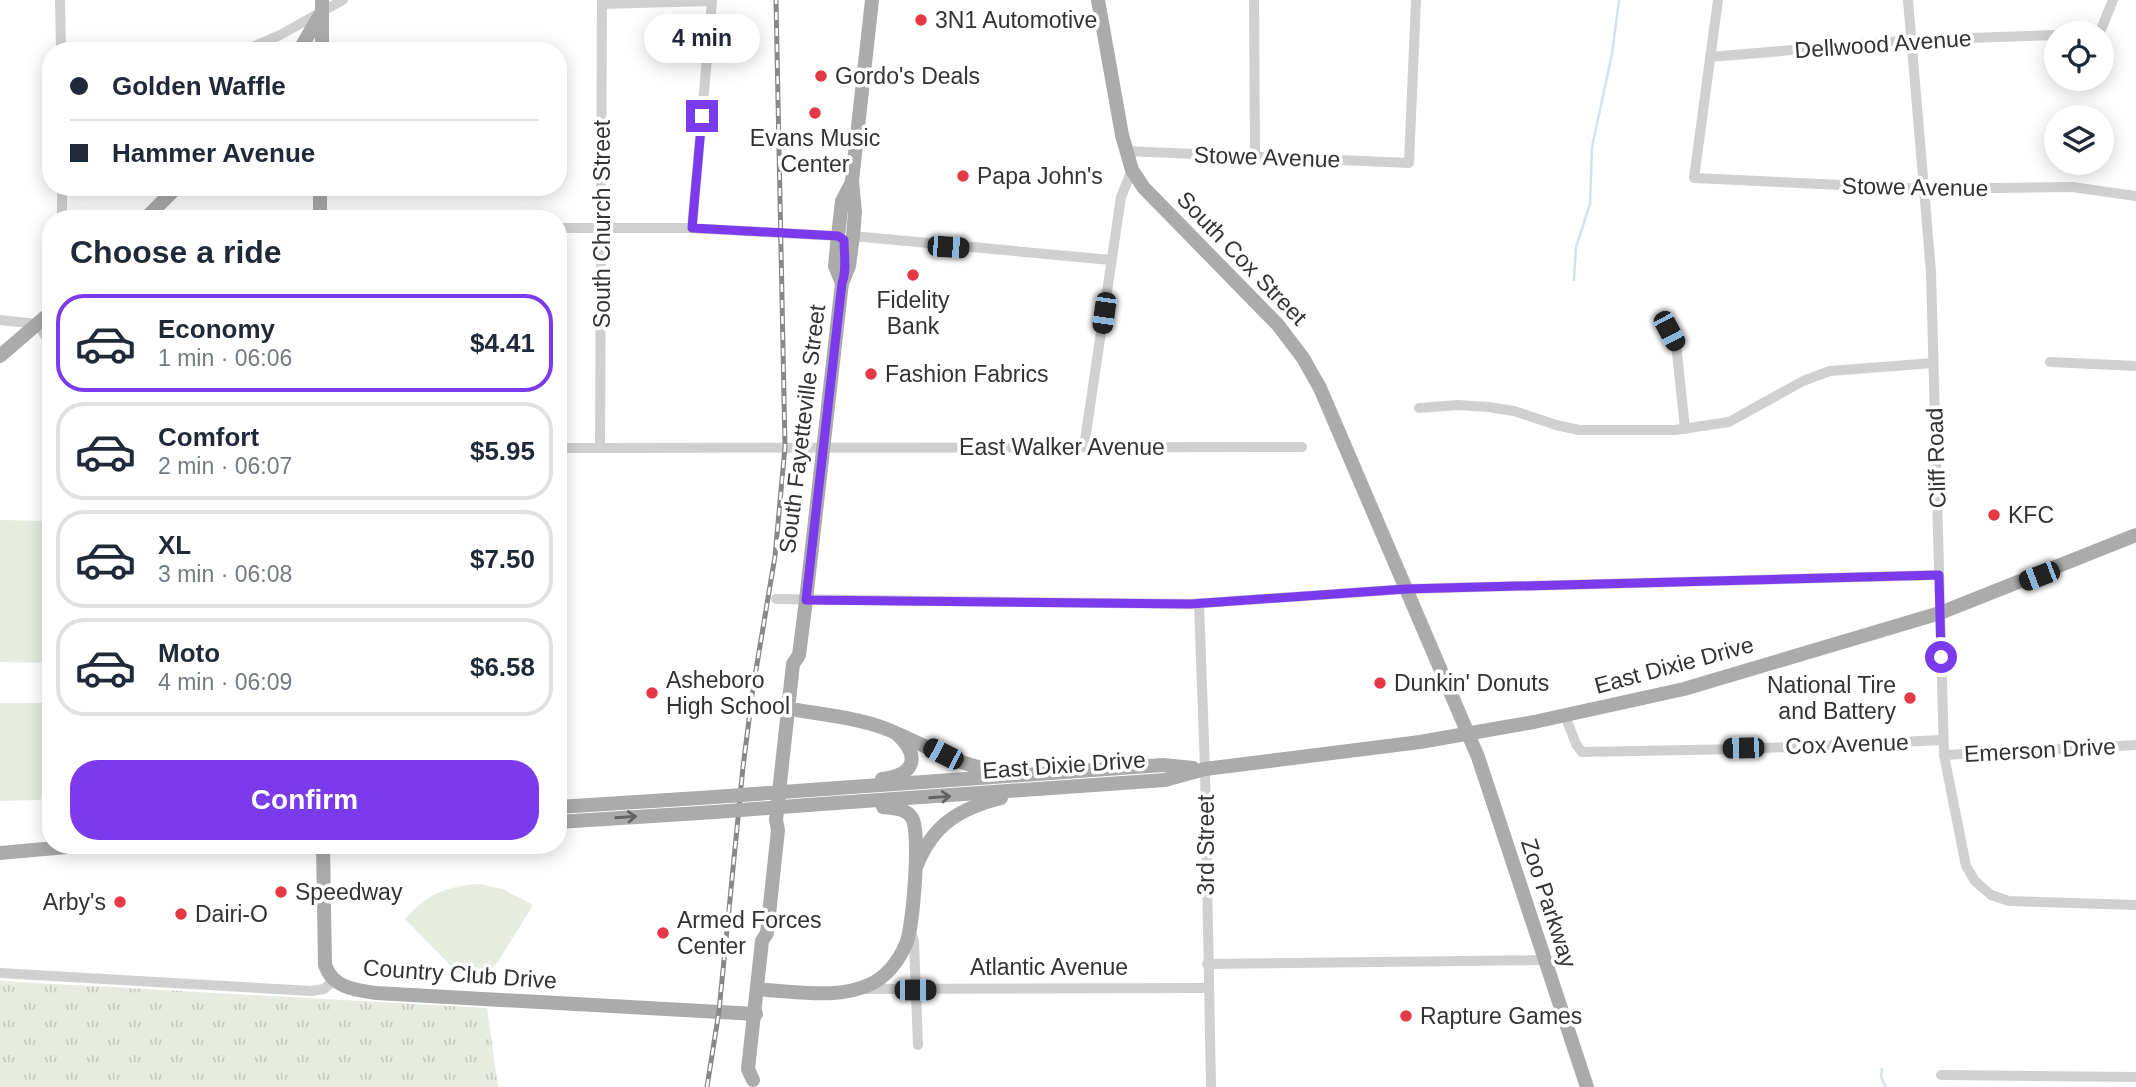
<!DOCTYPE html>
<html lang="en">
<head>
<meta charset="utf-8">
<style>
  body { margin:0; font-family:Arial,sans-serif; background:#f2f2f3; color:#1f2937; height:100vh; display:flex; flex-direction:column; font-size:26px; white-space:nowrap }
  * { box-sizing:border-box; margin:0 }
  p { font-size:23px; color:#747a83 }
  .icon { flex:none; width:38px; height:38px; fill:none; stroke:currentColor; stroke-width:2; stroke-linecap:round; stroke-linejoin:round }
  .map { position:relative; flex:1; overflow:hidden }
  .details { position:absolute; left:42px; top:210px; width:525px; height:644px; display:flex; flex-direction:column; background:#fff; border-radius:28px; box-shadow:0 4px 18px #0003 }
  .details>* { flex:none }
  .hud { position:absolute; left:42px; top:42px; width:525px; height:154px; border-radius:28px; box-shadow:0 4px 18px #0003; display:grid; align-content:center; height:154px; padding:0 28px; background:#fff }
  .buttons { position:absolute; left:2044px; top:21px; display:grid; gap:14px }
  .buttons a { display:grid; place-items:center; width:70px; height:70px; border-radius:50%; background:#fff; box-shadow:0 4px 18px #0003; font-size:35px }
  .end { position:absolute; width:32px; height:32px; margin:-16px; border:9px solid #7c3aed; background:#fff; box-shadow:0 0 0 4px #fff }
  .from { border-radius:50% }
  .bubble { position:absolute; height:49px; border-radius:24px; background:#fff; box-shadow:0 4px 18px #0003; font-size:23px; font-weight:700; line-height:49px; text-align:center }
  .car { position:absolute; width:21px; height:42px; margin:-21px -10px; border-radius:9px; box-shadow:0 0 5px 2px #0007; background:linear-gradient(#222 24%,#8ab4d8 0 40%,#222 0 76%,#8ab4d8 0 86%,#222 0) }
  .hud b { display:flex; align-items:center; gap:24px; height:66px; font-size:26px }
  .hud b+b { border-top:2px solid #e0e1e3 }
  .hud i { width:18px; height:18px; background:#1f2937 }
  ul { padding:0; list-style:none }
  li { display:flex; align-items:center; gap:21px; height:98px; margin:0 14px 10px; padding:0 14px; border:4px solid #e0e1e3; border-radius:28px }
  li div { flex:1 }
  li b { display:block; font-size:26px }
  li em { font-style:normal; font-weight:700 }
  li.on { border-color:#7c3aed }
  li>.icon { width:63px; height:63px; stroke-width:1.5 }
  h2 { padding:0 28px; font-size:32px; line-height:84px }
  .action { display:flex; gap:14px; margin-top:auto; padding:14px 28px }
  .action a { flex:1; height:80px; border-radius:28px; background:#7c3aed; color:#fff; font-size:28px; font-weight:700; line-height:80px; text-align:center }
  .map>svg:first-child { display:block }
  .grass { fill:url(#grass-tufts) }
  .pitch { fill:#e6ecdf }
  .lines { fill:none; stroke-linecap:round; stroke-linejoin:round }
  .stream { stroke:#cfe2ee; stroke-width:2.5 }
  .minor { stroke:#d0d0d0; stroke-width:10 }
  .major { stroke:#ababab; stroke-width:14 }
  .rail-casing { stroke:#888; stroke-width:5 }
  .rail { stroke:#fff; stroke-width:2.5; stroke-dasharray:8; stroke-linecap:butt }
  .major-bridge { stroke:#ababab; stroke-width:14 }
  .oneway { stroke:#636363 }
  .route { stroke:#7c3aed; stroke-width:9 }
  .poi-dot { fill:#e63946; stroke:#fff; stroke-width:2.5 }
  .labels { text-anchor:middle; stroke-width:7; stroke-linejoin:round; paint-order:stroke }
  .poi-label { font-size:23px; fill:#333; stroke:#fff; text-anchor:start }
  .street-label { font-size:23px; fill:#333; stroke:#fff }
</style>
</head>
<body>
<div class="map">
<svg width="2136" height="1087" viewBox="0 0 2136 1087">
  <defs>
    <pattern id="grass-tufts" width="24" height="20" patternUnits="userSpaceOnUse" patternTransform="scale(1.75)"><rect width="24" height="20" fill="#e6ecdf"/><path d="M3 7l-1-3M5 7V3M7 7l1-3M15 17l-1-3M17 17v-4M19 17l1-3" fill="none" stroke="#c6cbc0"/></pattern>
  </defs>
  <rect width="100%" height="100%" fill="#fff"/>
  <polygon class="grass" points="0,981 487,1008 498,1087 0,1087"/>
  <g class="pitch">
    <polygon points="0,520 51,521 51,663 0,662"/>
    <polygon points="0,703 51,703 51,791 42,793 41,800 0,801"/>
    <path d="M479,884l24,5 30,16 -34,55 -14,18 -17,2 -17,-14 -46,-47c23,-26 40,-32 74,-35z"/>
  </g>
  <g class="lines">
    <g class="stream">
      <polyline points="1574,280 1576,247 1590,204 1592,147 1612,54 1619,0"/>
      <polyline points="1882,1069 1881,1077 1886,1087"/>
    </g>
    <g class="minor">
      <polyline points="60,0 61,51"/>
      <polyline points="1254,0 1255,157"/>
      <polyline points="1718,0 1694,178 1925,189 2072,187 2136,196"/>
      <polyline points="1908,0 1931,272 1944,755 1966,866 1975,881 1991,895 2009,901 2136,905"/>
      <polyline points="602,4 712,1 692,228"/>
      <polyline points="2089,33 2100,32 2113,0"/>
      <polyline points="243,51 280,35 343,0"/>
      <polyline points="1710,57 1912,40 2056,35"/>
      <polyline points="1126,151 1409,163 1416,0"/>
      <polyline points="62,187 62,219"/>
      <polyline points="558,228 687,228 838,236"/>
      <polyline points="853,236 1111,260"/>
      <polyline points="0,320 38,324 51,345"/>
      <polyline points="1669,331 1676,344 1685,429"/>
      <polyline points="2050,362 2136,366"/>
      <polyline points="1419,408 1458,405 1488,407 1514,411 1556,425 1579,430 1675,430 1729,422 1803,381 1830,371 1933,363"/>
      <polyline points="1084,447 1121,197 1132,170"/>
      <polyline points="558,448 1302,447"/>
      <polyline points="600,448 602,0"/>
      <polyline points="776,599 1191,604 1406,589 1939,575"/>
      <polyline points="1199,603 1205,769 1211,1087"/>
      <polyline points="1565,716 1576,744 1582,752 1743,749 1942,740"/>
      <polyline points="1944,755 2136,745"/>
      <polyline points="911,932 914,942 918,1045"/>
      <polyline points="1207,964 1543,960"/>
      <polyline points="0,973 312,991 324,989 334,980"/>
      <polyline points="864,989 1207,988"/>
      <polyline points="1941,1075 2136,1077"/>
    </g>
    <g class="major">
      <polyline points="1098,0 1122,135 1132,170 1144,188 1278,325 1303,358 1320,388 1478,757 1587,1087"/>
      <polyline points="299,51 321,13"/>
      <polyline points="322,51 322,0"/>
      <polyline points="145,219 177,187"/>
      <polyline points="320,219 320,187"/>
      <polyline points="842,283 835,266 838,236 842,201 852,182"/>
      <polyline points="0,356 51,312"/>
      <path d="M797,710c29,5 60,8 87,18 39,15 75,40 118,43"/>
      <path d="M882,779c33,-4 39,-22 15,-45"/>
      <polyline points="810,790 1163,765 1193,768"/>
      <polyline points="808,805 1165,780 1205,769 1420,742 1534,722 1684,689 1940,613 2136,535"/>
      <polyline points="558,807 715,797"/>
      <polyline points="558,822 715,812"/>
      <path d="M323,845l2,120c8,23 30,25 51,28l380,21"/>
      <polyline points="0,853 89,845"/>
      <path d="M917,865c16,-41 44,-57 84,-67"/>
      <path d="M766,990c34,2 74,9 105,-6 16,-8 28,-24 35,-40 7,-16 15,-112 6,-126 -6,-10 -19,-10 -29,-11"/>
      <polyline points="753,1080 748,1069 762,941 767,933 778,830 776,820 793,664 799,655 806,600 842,283 849,266 853,236 855,212 852,181 872,0"/>
    </g>
    <g class="rail-casing">
      <polyline id="rail" points="707,1087 719,1011 743,767 753,688 775,556 785,447 776,0"/>
    </g>
    <use href="#rail" class="rail"/>
    <g class="major-bridge">
      <polyline points="715,797 810,790"/>
      <polyline points="715,812 808,805"/>
    </g>
  </g>
  <defs><path id="oneway-shaft" d="M-6 0H5M1.5-3L5.5 0L1.5 3" fill="none" stroke-width="1.6" stroke-linecap="round" stroke-linejoin="round" transform="scale(1.75)"/></defs>
  <g class="oneway">
    <use href="#oneway-shaft" transform="translate(940 797) rotate(-4)"/>
    <use href="#oneway-shaft" transform="translate(626 817) rotate(-4)"/>
  </g>
  <g class="lines">
    <path class="route" d="M702,116l-10,112 146,8 6,4c0,14 3,31 -2,43l-36,317 385,4 215,-15 533,-14 2,82"/>
  </g>
  <g class="poi-dot">
    <circle cx="921" cy="20" r="7"/>
    <circle cx="821" cy="76" r="7"/>
    <circle cx="815" cy="113" r="7"/>
    <circle cx="963" cy="176" r="7"/>
    <circle cx="913" cy="275" r="7"/>
    <circle cx="871" cy="374" r="7"/>
    <circle cx="1994" cy="515" r="7"/>
    <circle cx="1380" cy="683" r="7"/>
    <circle cx="652" cy="693" r="7"/>
    <circle cx="1910" cy="698" r="7"/>
    <circle cx="281" cy="892" r="7"/>
    <circle cx="120" cy="902" r="7"/>
    <circle cx="181" cy="914" r="7"/>
    <circle cx="663" cy="933" r="7"/>
    <circle cx="1406" cy="1016" r="7"/>
  </g>
  <g class="labels">
    <g class="poi-label">
      <text x="935" y="28">3N1 Automotive</text>
      <text x="835" y="84">Gordo's Deals</text>
      <text x="815" y="146" text-anchor="middle">Evans Music<tspan x="815" dy="26">Center</tspan></text>
      <text x="977" y="184">Papa John's</text>
      <text x="913" y="308" text-anchor="middle">Fidelity<tspan x="913" dy="26">Bank</tspan></text>
      <text x="885" y="382">Fashion Fabrics</text>
      <text x="2008" y="523">KFC</text>
      <text x="666" y="688">Asheboro<tspan x="666" dy="26">High School</tspan></text>
      <text x="1394" y="691">Dunkin' Donuts</text>
      <text x="1896" y="693" text-anchor="end">National Tire<tspan x="1896" dy="26">and Battery</tspan></text>
      <text x="295" y="900">Speedway</text>
      <text x="106" y="910" text-anchor="end">Arby's</text>
      <text x="195" y="922">Dairi-O</text>
      <text x="677" y="928">Armed Forces<tspan x="677" dy="26">Center</tspan></text>
      <text x="1420" y="1024">Rapture Games</text>
    </g>
    <g class="street-label">
      <text transform="translate(1883 44) rotate(-4)" y="8">Dellwood Avenue</text>
      <text transform="translate(1267 157) rotate(2)" y="8">Stowe Avenue</text>
      <text transform="translate(1915 187) rotate(1)" y="8">Stowe Avenue</text>
      <text transform="translate(602 224) rotate(-90)" y="8">South Church Street</text>
      <text transform="translate(1242 258) rotate(46)" y="8">South Cox Street</text>
      <text transform="translate(802 429) rotate(-83)" y="8">South Fayetteville Street</text>
      <text x="1062" y="455">East Walker Avenue</text>
      <text transform="translate(1936 458) rotate(-92)" y="8">Cliff Road</text>
      <text transform="translate(1674 665) rotate(-15)" y="8">East Dixie Drive</text>
      <text transform="translate(1847 744) rotate(-2)" y="8">Cox Avenue</text>
      <text transform="translate(2040 750) rotate(-3)" y="8">Emerson Drive</text>
      <text transform="translate(1064 765) rotate(-4)" y="8">East Dixie Drive</text>
      <text transform="translate(1206 845) rotate(-90)" y="8">3rd Street</text>
      <text transform="translate(1549 903) rotate(72)" y="8">Zoo Parkway</text>
      <text x="1049" y="975">Atlantic Avenue</text>
      <text transform="translate(460 974) rotate(4)" y="8">Country Club Drive</text>
    </g>
  </g>
</svg>
<div class="buttons">
<a><svg class="icon" aria-label="locate" viewBox="0 0 24 24"><circle cx="12" cy="12" r="6"/><path d="M12 2v4M12 18v4M2 12h4M18 12h4"/></svg></a>
<a><svg class="icon" aria-label="layers" viewBox="0 0 24 24"><path d="M12 4l9 5-9 5-9-5zM3 14l9 5 9-5"/></svg></a>
</div>
<i class="end from" style="left:1941px;top:657px"></i>
<i class="end" style="left:702px;top:116px"></i>
<div class="bubble" style="left:644px;top:14px;width:116px">4 min</div>
<i class="car" style="left:948px;top:247px;rotate:94deg"></i>
<i class="car" style="left:1104px;top:313px;rotate:188deg"></i>
<i class="car" style="left:1669px;top:331px;rotate:152deg"></i>
<i class="car" style="left:2039px;top:576px;rotate:249deg"></i>
<i class="car" style="left:1743px;top:748px;rotate:269deg"></i>
<i class="car" style="left:943px;top:754px;rotate:297deg"></i>
<i class="car" style="left:915px;top:990px;rotate:90deg"></i>
<div class="hud">
<b><i class="from"></i>Golden Waffle</b>
<b><i></i>Hammer Avenue</b>
</div>
<section class="details">
<h2>Choose a ride</h2>
<ul>
<li class="on"><svg class="icon" aria-label="car" viewBox="0 0 24 24"><path d="M5 17H2v-5l4-1 3-4h7l3 4 3 1v5h-3M9 17h6M6 11h13"/><circle cx="7" cy="17" r="2"/><circle cx="17" cy="17" r="2"/></svg><div><b>Economy</b><p>1 min · 06:06</p></div><em>$4.41</em></li>
<li><svg class="icon" aria-label="car" viewBox="0 0 24 24"><path d="M5 17H2v-5l4-1 3-4h7l3 4 3 1v5h-3M9 17h6M6 11h13"/><circle cx="7" cy="17" r="2"/><circle cx="17" cy="17" r="2"/></svg><div><b>Comfort</b><p>2 min · 06:07</p></div><em>$5.95</em></li>
<li><svg class="icon" aria-label="car" viewBox="0 0 24 24"><path d="M5 17H2v-5l4-1 3-4h7l3 4 3 1v5h-3M9 17h6M6 11h13"/><circle cx="7" cy="17" r="2"/><circle cx="17" cy="17" r="2"/></svg><div><b>XL</b><p>3 min · 06:08</p></div><em>$7.50</em></li>
<li><svg class="icon" aria-label="car" viewBox="0 0 24 24"><path d="M5 17H2v-5l4-1 3-4h7l3 4 3 1v5h-3M9 17h6M6 11h13"/><circle cx="7" cy="17" r="2"/><circle cx="17" cy="17" r="2"/></svg><div><b>Moto</b><p>4 min · 06:09</p></div><em>$6.58</em></li>
</ul>
<div class="action"><a>Confirm</a></div>
</section>
</div>
</body>
</html>
